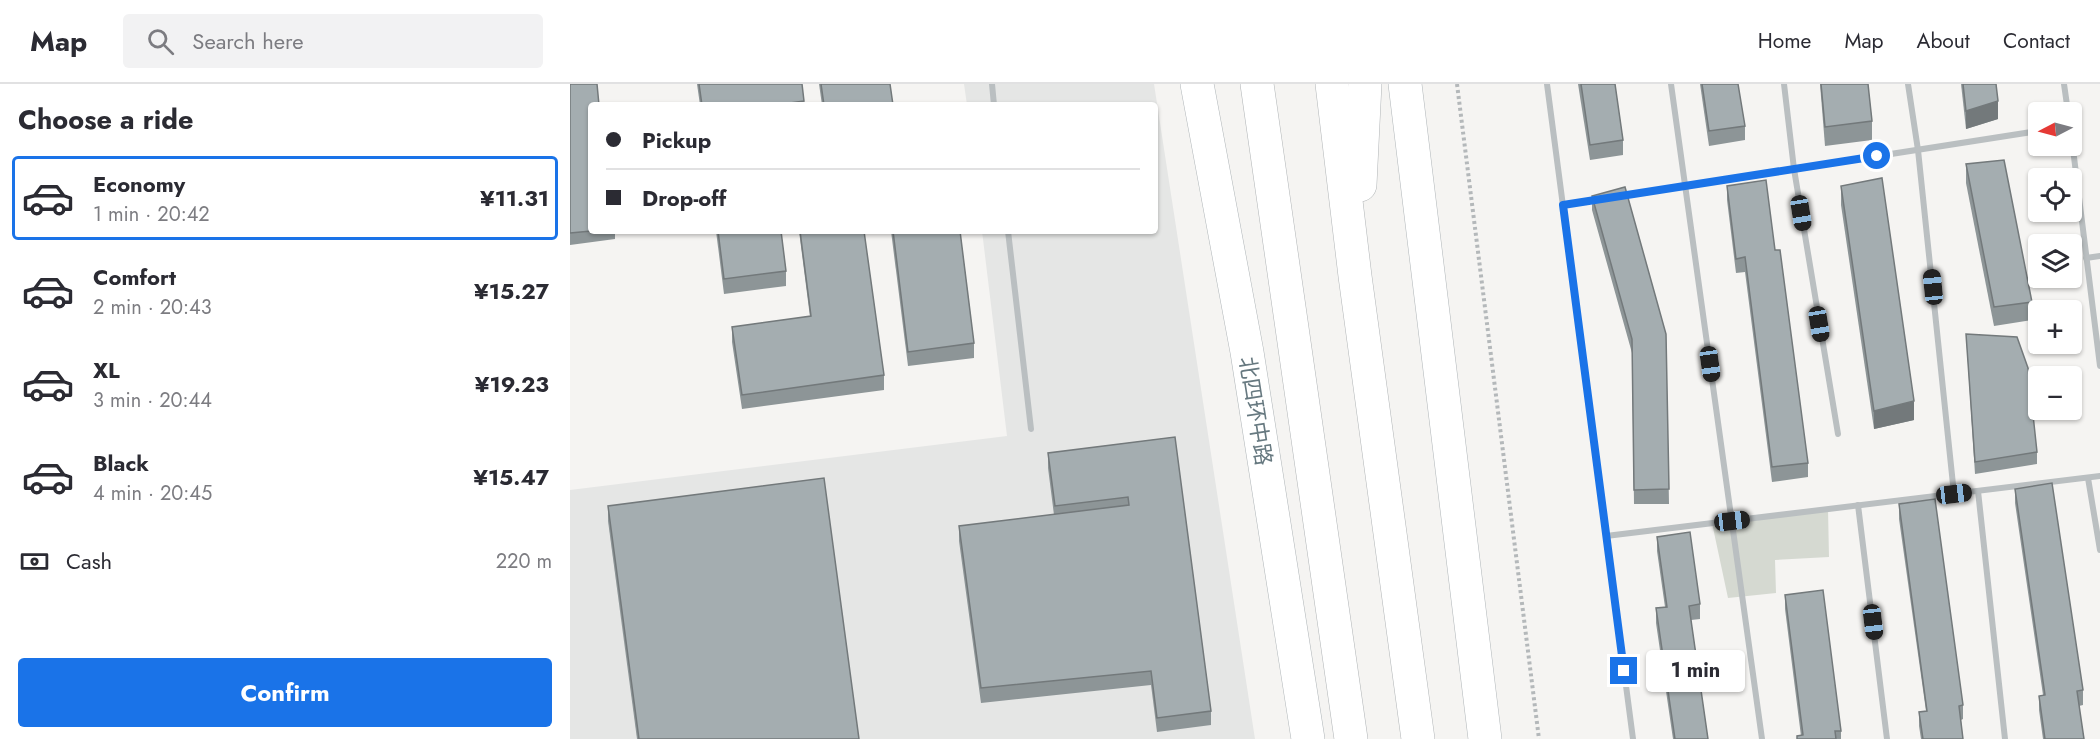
<!DOCTYPE html>
<html lang="en">
<head>
<meta charset="utf-8">
<style>
  body { margin:0; font-family:Jost,"Noto Sans SC",sans-serif; background:#f2f2f3; color:#2b2b33; height:100vh; display:flex; flex-direction:column; font-size:22px; white-space:nowrap }
  * { box-sizing:border-box; margin:0 }
  p { font-size:20px; color:#7c7c81 }
  .icon { flex:none; width:33px; height:33px; fill:none; stroke:currentColor; stroke-width:2; stroke-linecap:round; stroke-linejoin:round }
  .map { position:relative; flex:1; overflow:hidden }
  .side { display:flex; flex-direction:column; background:#fff; width:570px }
  .side>* { flex:none }
  .banner { position:absolute; left:18px; top:18px; width:570px; height:132px; border-radius:6px; box-shadow:0 2px 4px #0004; display:grid; align-content:center; height:132px; padding:0 18px; background:#fff }
  .needle { width:39px; rotate:264deg }
  .buttons { position:absolute; left:1458px; top:18px; display:grid; gap:12px }
  .buttons a { display:grid; place-items:center; width:54px; height:54px; border-radius:6px; background:#fff; box-shadow:0 2px 4px #0004; font-size:30px }
  .end { position:absolute; width:27px; height:27px; margin:-14px; border:8px solid #1a73e8; background:#fff; box-shadow:0 0 0 3px #fff }
  .from { border-radius:50% }
  .bubble { position:absolute; height:42px; border-radius:6px; background:#fff; box-shadow:0 2px 4px #0004; font-size:20px; font-weight:700; line-height:42px; text-align:center }
  .car { position:absolute; width:18px; height:36px; margin:-18px -9px; border-radius:8px; box-shadow:0 0 4px 2px #0007; background:linear-gradient(#222 24%,#8ab4d8 0 40%,#222 0 76%,#8ab4d8 0 86%,#222 0) }
  .banner b { display:flex; align-items:center; gap:21px; height:57px; font-size:22px }
  .banner b+b { border-top:2px solid #e1e1e2 }
  .banner i { width:15px; height:15px; background:#2b2b33 }
  ul { padding:0; list-style:none }
  li { display:flex; align-items:center; gap:18px; height:84px; margin:0 12px 9px; padding:0 6px; border:3px solid transparent; border-radius:6px }
  li div { flex:1 }
  li b { display:block; font-size:22px }
  li em { font-style:normal; font-weight:700 }
  li.selected { border-color:#1a73e8 }
  li>.icon { width:54px; height:54px; stroke-width:1.5 }
  h2 { padding:0 18px; font-size:27px; line-height:72px }
  .pay { display:flex; align-items:center; gap:15px; height:66px; padding:0 18px; font-size:22px }
  .pay p { margin-inline-start:auto }
  .cta { display:flex; gap:12px; margin-top:auto; padding:12px 18px }
  .cta a { flex:1; height:69px; border-radius:6px; background:#1a73e8; color:#fff; font-size:24px; font-weight:700; line-height:69px; text-align:center }
  header { display:flex; align-items:center; gap:36px; box-sizing:border-box; height:84px; padding:0 30px; background:#fff; border-bottom:2px solid #e1e1e2 }
  header strong { font-size:28px }
  nav { display:flex; gap:33px; margin-inline-start:auto; font-size:21px }
  .search { width:420px; height:54px; background:#f2f2f3; display:flex; align-items:center; gap:15px; box-sizing:border-box; padding:0 21px; border-radius:6px; color:#7c7c81; font-size:22px }
  main { display:flex; flex:1; min-height:0 }
  .map>svg:first-child { display:block }
  .built { fill:#e5e6e5 }
  .green { fill:#d5d9d1 }
  .lines { fill:none; stroke-linecap:round; stroke-linejoin:round }
  .secondary-casing { stroke:#afb5b8; stroke-width:34 }
  .highway-casing { stroke:#b0b4b6; stroke-width:34 }
  .path { stroke:#b4b8ba; stroke-width:4; stroke-dasharray:3 3; stroke-linecap:butt }
  .street { stroke:#babfc1; stroke-width:6 }
  .secondary { stroke:#fff; stroke-width:33 }
  .highway { stroke:#fff; stroke-width:33 }
  .wall { fill:#8d9597 }
  .shaded-wall { fill:#73797b }
  .building { fill:#a4adb0; stroke:#73797b; stroke-width:1.5 }
  .route { stroke:#1a73e8; stroke-width:8 }
  .labels { text-anchor:middle; stroke-width:6; stroke-linejoin:round; paint-order:stroke }
  .street-label { font-size:22px; fill:#677980; stroke:#fff }
</style>
</head>
<body>
<header>
<strong>Map</strong>
<div class="search"><svg class="icon" aria-label="search" viewBox="0 0 24 24"><circle cx="10" cy="10" r="6"/><path d="M15 15l6 6"/></svg>Search here</div>
<nav><a>Home</a><a>Map</a><a>About</a><a>Contact</a></nav>
</header>
<main>
<section class="side">
<h2>Choose a ride</h2>
<ul>
<li class="selected"><svg class="icon" aria-label="car" viewBox="0 0 24 24"><path d="M5 17H2v-5l4-1 3-4h7l3 4 3 1v5h-3M9 17h6M6 11h13"/><circle cx="7" cy="17" r="2"/><circle cx="17" cy="17" r="2"/></svg><div><b>Economy</b><p>1 min · 20:42</p></div><em>¥11.31</em></li>
<li><svg class="icon" aria-label="car" viewBox="0 0 24 24"><path d="M5 17H2v-5l4-1 3-4h7l3 4 3 1v5h-3M9 17h6M6 11h13"/><circle cx="7" cy="17" r="2"/><circle cx="17" cy="17" r="2"/></svg><div><b>Comfort</b><p>2 min · 20:43</p></div><em>¥15.27</em></li>
<li><svg class="icon" aria-label="car" viewBox="0 0 24 24"><path d="M5 17H2v-5l4-1 3-4h7l3 4 3 1v5h-3M9 17h6M6 11h13"/><circle cx="7" cy="17" r="2"/><circle cx="17" cy="17" r="2"/></svg><div><b>XL</b><p>3 min · 20:44</p></div><em>¥19.23</em></li>
<li><svg class="icon" aria-label="car" viewBox="0 0 24 24"><path d="M5 17H2v-5l4-1 3-4h7l3 4 3 1v5h-3M9 17h6M6 11h13"/><circle cx="7" cy="17" r="2"/><circle cx="17" cy="17" r="2"/></svg><div><b>Black</b><p>4 min · 20:45</p></div><em>¥15.47</em></li>
</ul>
<div class="pay"><svg class="icon" aria-label="cash" viewBox="0 0 24 24"><path d="M3 7h18v10H3z"/><circle cx="12" cy="12" r="2"/></svg>Cash<p>220 m</p></div>
<div class="cta"><a>Confirm</a></div>
</section>
<div class="map">
<svg width="1530" height="655" viewBox="0 0 1530 655">
  <rect width="100%" height="100%" fill="#f5f4f2"/>
  <polygon class="built" points="394,0 584,0 685,655 0,655 0,406 437,352 412,147 585,147 585,21 397,21"/>
  <polygon class="green" points="1258,425 1259,473 1205,476 1206,509 1158,514 1142,439"/>
  <g class="lines">
    <g class="secondary-casing">
      <g id="secondary">
        <polyline points="627,0 677,268 738,655"/>
        <polyline points="835,0 915,655"/>
      </g>
    </g>
    <g class="highway-casing">
      <g id="highway">
        <polyline points="687,0 781,655"/>
        <polyline points="762,0 785,192 848,655"/>
        <polyline points="790,101 795,0"/>
      </g>
    </g>
    <polyline class="path" points="887,0 969,655"/>
    <g class="street">
      <polyline points="422,0 424,21"/>
      <polyline points="977,0 1063,655"/>
      <polyline points="1101,0 1192,655"/>
      <polyline points="1214,0 1224,85 1268,350"/>
      <polyline points="1338,0 1348,66 1384,410"/>
      <polyline points="1494,0 1498,28"/>
      <polyline points="1502,57 1530,282"/>
      <polyline points="1052,112 1468,47"/>
      <polyline points="993,121 1030,115"/>
      <polyline points="438,147 461,345"/>
      <polyline points="1516,174 1530,172"/>
      <polyline points="1518,394 1530,466"/>
      <polyline points="1408,407 1435,655"/>
      <polyline points="1288,421 1317,655"/>
      <polyline points="1036,452 1530,392"/>
    </g>
    <use href="#secondary" class="secondary"/>
    <use href="#highway" class="highway"/>
  </g>
  <g class="wall">
    <polygon points="0,0 21,147 45,147 45,155 0,161"/>
    <polygon points="127,0 232,0 234,21 130,21"/>
    <polygon points="249,0 320,0 323,21 252,21"/>
    <polygon points="1008,0 1045,0 1053,56 1053,71 1020,76"/>
    <polygon points="1130,0 1168,0 1175,42 1175,56 1139,62"/>
    <polygon points="1250,0 1298,0 1302,37 1302,56 1255,62"/>
    <polygon points="1391,0 1426,0 1428,35 1396,45"/>
    <polygon points="1396,80 1462,218 1462,236 1424,242 1396,99"/>
    <polygon points="1157,102 1205,166 1238,379 1238,393 1202,398 1175,188 1166,189 1157,116"/>
    <polygon points="1271,102 1344,336 1304,345 1271,121"/>
    <polygon points="1022,112 1096,250 1099,420 1064,420 1062,269 1022,126"/>
    <polygon points="146,147 211,147 216,187 216,202 154,210"/>
    <polygon points="229,147 294,147 314,291 314,306 172,325 162,258 162,243 240,233"/>
    <polygon points="321,147 390,147 404,259 404,274 338,282"/>
    <polygon points="1396,250 1467,368 1467,380 1405,390"/>
    <polygon points="605,353 641,627 641,641 587,648 581,601 411,619 389,457 389,442 484,431 478,384 478,369"/>
    <polygon points="1445,405 1513,606 1513,621 1509,622 1514,655 1473,655 1469,626 1469,612 1473,611 1445,419"/>
    <polygon points="1329,420 1393,621 1393,635 1391,636 1393,655 1351,655 1349,642 1349,628 1356,627 1329,435"/>
    <polygon points="38,422 289,655 67,655 38,437"/>
    <polygon points="1087,453 1130,520 1130,535 1121,536 1138,655 1103,655 1086,539 1086,524 1095,523 1087,467"/>
    <polygon points="1215,511 1271,647 1271,655 1227,655 1231,652 1215,525"/>
  </g>
  <g class="shaded-wall">
    <polygon points="1428,17 1428,35 1396,45 1396,27"/>
    <polygon points="1344,317 1344,336 1304,345 1304,327"/>
  </g>
  <g class="building">
    <polygon points="0,0 27,0 29,21 21,21 21,147 0,149"/>
    <polygon points="129,0 232,0 234,17 206,21 132,21"/>
    <polygon points="251,0 320,0 323,21 254,21"/>
    <polygon points="1011,0 1045,0 1053,56 1020,61"/>
    <polygon points="1132,0 1168,0 1175,42 1139,47"/>
    <polygon points="1251,0 1298,0 1302,37 1255,43"/>
    <polygon points="1393,0 1426,0 1428,17 1396,27"/>
    <polygon points="1434,76 1462,218 1424,223 1396,80"/>
    <polygon points="1312,94 1344,317 1304,327 1271,102"/>
    <polygon points="1196,96 1205,166 1210,166 1238,379 1202,383 1175,173 1166,175 1157,102"/>
    <polygon points="1055,103 1096,250 1099,405 1064,406 1062,255 1022,112"/>
    <polygon points="148,147 211,147 216,187 154,195"/>
    <polygon points="230,147 294,147 314,291 172,311 162,243 241,232"/>
    <polygon points="323,147 390,147 404,259 338,268"/>
    <polygon points="1396,250 1447,253 1458,284 1467,368 1405,378"/>
    <polygon points="605,353 641,627 587,634 581,587 411,604 389,442 559,421 558,413 485,422 478,369"/>
    <polygon points="254,394 289,655 69,655 38,422"/>
    <polygon points="1482,399 1513,606 1507,607 1514,655 1475,655 1469,612 1475,611 1445,405"/>
    <polygon points="1365,415 1393,621 1389,622 1393,655 1353,655 1349,628 1357,627 1329,420"/>
    <polygon points="1120,448 1130,520 1119,522 1138,655 1105,655 1086,524 1097,523 1087,453"/>
    <polygon points="1253,506 1271,647 1265,647 1266,655 1227,655 1227,652 1233,651 1215,511"/>
  </g>
  <g class="lines">
    <polyline class="route" points="1054,587 993,121 1307,72"/>
  </g>
  <g class="labels">
    <g class="street-label">
      <text transform="translate(686 327) rotate(81)" y="8">北四环中路</text>
    </g>
  </g>
</svg>
<div class="buttons">
<a><svg class="needle" viewBox="-14 -14 28 28"><path d="M0-13l5 13h-10z" fill="#e53935"/><path d="M0 13l5-13h-10z" fill="#7c7c81"/></svg></a>
<a><svg class="icon" aria-label="locate" viewBox="0 0 24 24"><circle cx="12" cy="12" r="6"/><path d="M12 2v4M12 18v4M2 12h4M18 12h4"/></svg></a>
<a><svg class="icon" aria-label="layers" viewBox="0 0 24 24"><path d="M12 4l9 5-9 5-9-5zM3 14l9 5 9-5"/></svg></a>
<a>+</a>
<a>−</a>
</div>
<i class="end from" style="left:1307px;top:72px"></i>
<i class="end" style="left:1054px;top:587px"></i>
<div class="bubble" style="left:1076px;top:566px;width:99px">1 min</div>
<i class="car" style="left:1231px;top:129px;rotate:171deg"></i>
<i class="car" style="left:1363px;top:203px;rotate:354deg"></i>
<i class="car" style="left:1249px;top:240px;rotate:171deg"></i>
<i class="car" style="left:1140px;top:280px;rotate:172deg"></i>
<i class="car" style="left:1384px;top:410px;rotate:83deg"></i>
<i class="car" style="left:1162px;top:437px;rotate:83deg"></i>
<i class="car" style="left:1303px;top:538px;rotate:173deg"></i>
<div class="banner">
<b><i class="from"></i>Pickup</b>
<b><i></i>Drop-off</b>
</div>
</div>
</main>
</body>
</html>
